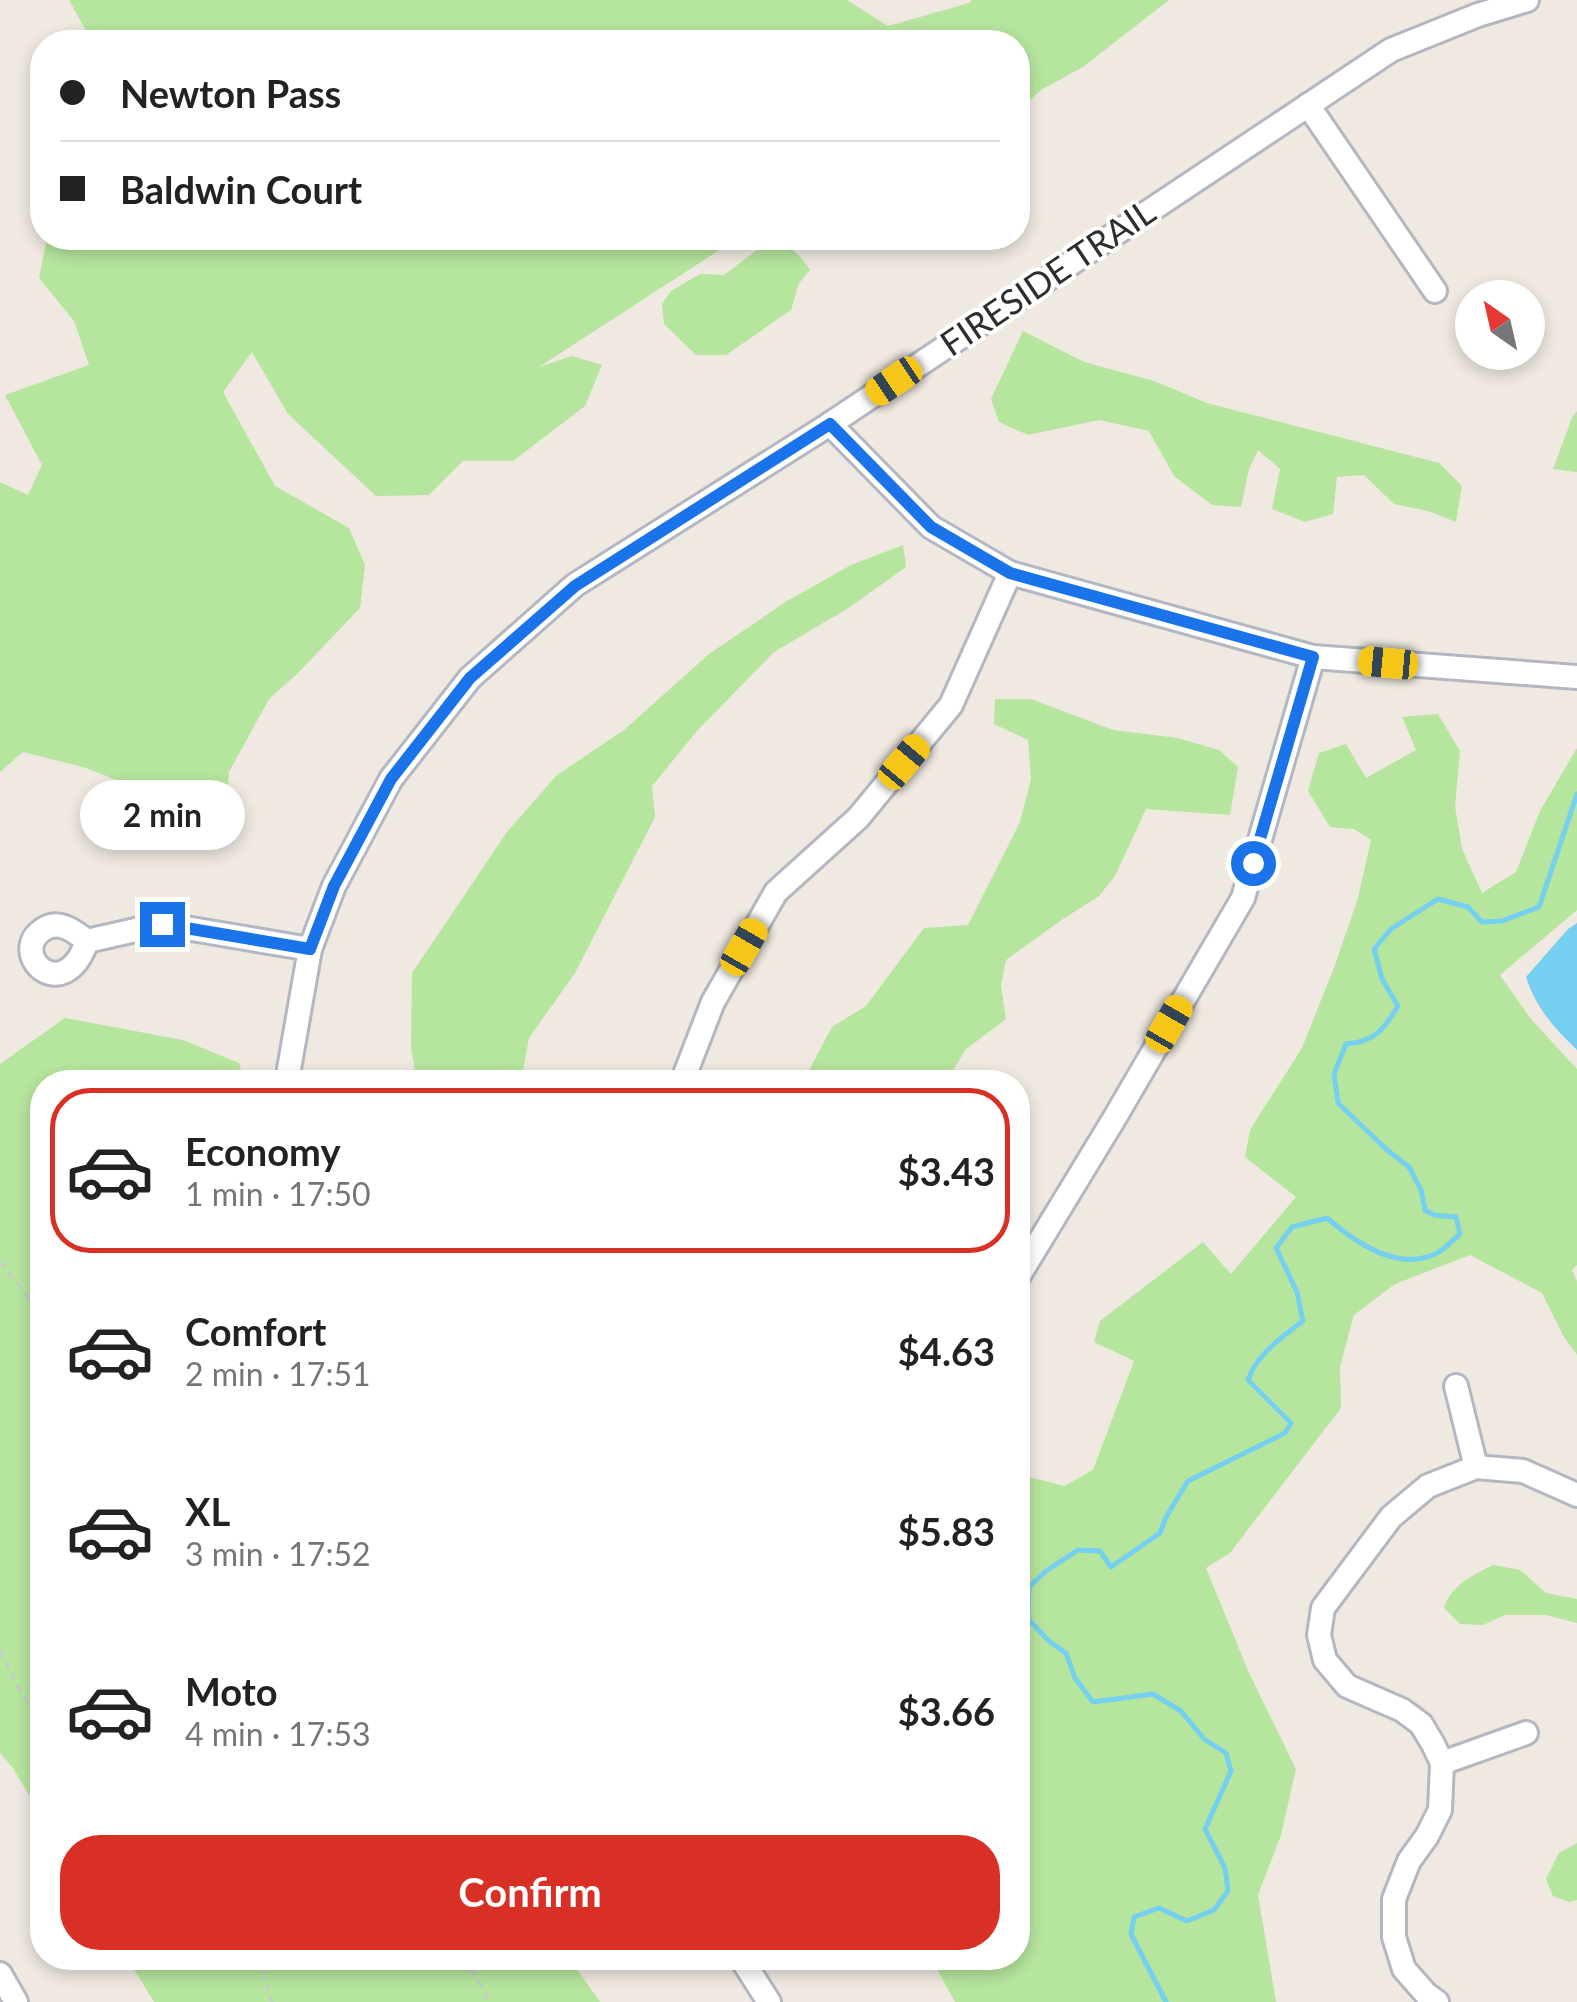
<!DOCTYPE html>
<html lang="en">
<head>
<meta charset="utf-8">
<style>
  body { margin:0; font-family:Lato,sans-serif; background:#f2f2f2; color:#222; height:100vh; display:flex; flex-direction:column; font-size:38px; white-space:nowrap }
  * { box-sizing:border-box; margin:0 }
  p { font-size:32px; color:#767676 }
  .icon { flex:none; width:55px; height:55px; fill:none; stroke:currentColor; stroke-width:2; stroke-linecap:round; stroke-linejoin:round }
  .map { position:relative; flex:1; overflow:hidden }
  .details { position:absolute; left:30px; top:1070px; width:1000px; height:900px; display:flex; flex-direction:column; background:#fff; border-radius:40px; box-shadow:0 5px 15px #0003 }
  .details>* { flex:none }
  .banner { position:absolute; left:30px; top:30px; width:1000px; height:220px; border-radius:40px; box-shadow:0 5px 15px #0003; display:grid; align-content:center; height:220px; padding:0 30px; background:#fff }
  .needle { width:65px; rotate:326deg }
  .controls { position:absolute; left:1455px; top:280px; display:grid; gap:20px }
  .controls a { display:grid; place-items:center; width:90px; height:90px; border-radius:50%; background:#fff; box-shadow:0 5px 15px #0003; font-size:50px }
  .end { position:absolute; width:45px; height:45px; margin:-22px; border:12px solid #1a73e8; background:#fff; box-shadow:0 0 0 5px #fff }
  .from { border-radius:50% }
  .bubble { position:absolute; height:70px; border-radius:35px; background:#fff; box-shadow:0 5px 15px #0003; font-size:32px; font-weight:700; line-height:70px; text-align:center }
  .car { position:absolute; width:30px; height:60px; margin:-30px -15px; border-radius:12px; box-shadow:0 0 8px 2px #0007; background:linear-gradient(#f5c518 24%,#345 0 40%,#f5c518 0 76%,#345 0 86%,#f5c518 0) }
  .banner b { display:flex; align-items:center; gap:35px; height:95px; font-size:38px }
  .banner b+b { border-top:2px solid #e0e0e0 }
  .banner i { width:25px; height:25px; background:#222 }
  ul { padding:18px 0 0; list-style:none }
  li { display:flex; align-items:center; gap:30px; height:165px; margin:0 20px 15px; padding:0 10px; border:5px solid transparent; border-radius:40px }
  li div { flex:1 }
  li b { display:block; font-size:38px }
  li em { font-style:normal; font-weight:700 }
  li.on { border-color:#d93025 }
  li>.icon { width:90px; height:90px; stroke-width:1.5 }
  .action { display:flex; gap:20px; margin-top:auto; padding:20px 30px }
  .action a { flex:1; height:115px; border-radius:40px; background:#d93025; color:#fff; font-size:40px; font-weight:700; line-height:115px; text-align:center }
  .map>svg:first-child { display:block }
  .green { fill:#b6e59e }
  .water { fill:#75cff0 }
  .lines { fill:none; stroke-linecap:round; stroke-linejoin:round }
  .stream { stroke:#75cff0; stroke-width:5 }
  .minor-casing { stroke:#b4b7c1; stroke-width:28 }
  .path { stroke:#c9c9c9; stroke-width:2.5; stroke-dasharray:8 5; stroke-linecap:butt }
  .minor { stroke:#fff; stroke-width:22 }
  .route { stroke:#1a73e8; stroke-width:12 }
  .labels { text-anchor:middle; stroke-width:8; stroke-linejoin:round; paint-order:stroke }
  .street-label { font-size:35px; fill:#2e2e2e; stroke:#fff }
</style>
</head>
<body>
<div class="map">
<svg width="1577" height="2002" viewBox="0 0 1577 2002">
  <rect width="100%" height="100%" fill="#efe9e1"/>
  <g class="green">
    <polygon points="69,0 847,0 888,26 969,3 972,0 1169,0 1083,67 1041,90 1018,111 1018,42 92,42"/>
    <polygon points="47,238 738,238 539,367 572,356 602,365 585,406 513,461 463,461 429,495 376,496 288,414 252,352 223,392 275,486 349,528 365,565 360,608 298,673 269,699 229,772 227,798 204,821 154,795 86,768 23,752 0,772 0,482 28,495 42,465 5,395 89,365 74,321 39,278"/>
    <path d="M770,240c20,5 29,13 40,30l-11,13 -8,27 -65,45h-30l-32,-31 -2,-20 9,-13 29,-17 24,1z"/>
    <polygon points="1023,331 1084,362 1154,381 1207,403 1439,463 1462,486 1456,522 1428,511 1394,504 1364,475 1337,477 1333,514 1305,522 1272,509 1280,469 1258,450 1249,469 1241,507 1212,505 1174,476 1149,431 1099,420 1028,435 999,422 991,399"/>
    <polygon points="1577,411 1577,472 1553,469 1572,418"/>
    <polygon points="903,545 906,567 847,609 774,652 697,731 652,786 655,817 575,973 529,1038 521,1082 417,1082 411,1048 412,973 507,832 557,775 624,730 709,654 787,601 851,565"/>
    <polygon points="995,699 1031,699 1113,730 1178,738 1219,750 1238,767 1230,815 1146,809 1115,876 1099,896 1060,921 1006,960 1001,986 1006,1019 966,1049 946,1082 808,1082 807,1074 832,1027 866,1006 924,928 968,925 1020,822 1031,779 1028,740 994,724"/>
    <polygon points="1438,714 1460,751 1455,806 1462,849 1482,893 1516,872 1540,811 1577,748 1577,910 1500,975 1530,1018 1577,1069 1577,1265 1572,1270 1577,1281 1577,1355 1564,1337 1542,1293 1470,1255 1395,1284 1354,1315 1340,1367 1341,1408 1230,1553 1206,1568 1249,1673 1296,1769 1281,1835 1258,1895 1276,2002 955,2002 931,1958 1018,1958 1018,1595 1029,1573 1026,1553 1018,1540 1018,1474 1064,1486 1093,1470 1134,1361 1094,1342 1100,1321 1203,1242 1231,1274 1296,1197 1245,1157 1250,1130 1302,1048 1335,965 1358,898 1371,840 1354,829 1330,827 1308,791 1319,753 1346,744 1366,778 1416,750 1402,717"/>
    <polygon points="65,1018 183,1040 239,1063 244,1082 42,1082 42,1817 13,1768 0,1753 0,1064"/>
    <path d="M1493,1565l27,5 26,23 31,6v24l-31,-8h-41l-22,10 -23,-1 -16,-16c7,-23 29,-33 49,-43z"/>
    <polygon points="1577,1843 1577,1900 1569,1902 1553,1896 1546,1879 1559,1853"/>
    <polygon points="127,1958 569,1958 600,2002 154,2002"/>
  </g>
  <path class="water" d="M1577,923v127c-23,-22 -41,-42 -51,-73l42,-48z"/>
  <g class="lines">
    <path class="stream" d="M1166,2002l-35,-68 3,-17 25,-9 28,13 27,-11 14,-19 -3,-23 -20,-39 26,-58 -5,-18 -22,-14 -23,-28 -28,-17 -60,8 -18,-24 -9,-25 -16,-11 -22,-23 1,-32 17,-16 32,-21 22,1 11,16 49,-34 6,-16 22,-36 97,-48 6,-10 -43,-43c9,-26 34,-43 55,-59l-6,-29 -21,-44 16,-21 35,-9c27,23 69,54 108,36 9,-4 18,-14 25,-20l-4,-17 -22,-2 -9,-5 -4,-20 -12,-23 -23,-18 -48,-46 -4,-29 12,-30c29,-2 38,-15 52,-38l-16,-27 -8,-30 17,-20 47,-30 30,8 14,15 20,-1 37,-14 38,-113"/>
    <g class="minor-casing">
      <g id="minor">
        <polyline points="1308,105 1435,291"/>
        <polyline points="830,424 931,527 1010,573 1313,657 1577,677"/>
        <path d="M87,941c-24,69 -81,11 -43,-12 16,-10 31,3 43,12l75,-17 148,25"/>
        <polyline points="289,1082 289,1069 310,949 334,886 391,779 470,678 575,585 830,424 1391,50 1478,15 1527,0"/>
        <polyline points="682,1082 713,1002 776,892 858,818 951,705 1010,573"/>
        <polyline points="1018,1277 1114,1119 1243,898 1313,657"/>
        <polyline points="1456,1386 1476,1467"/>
        <polyline points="1442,1763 1526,1733"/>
        <polyline points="741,1958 769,2002"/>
        <polyline points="0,1974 16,2002"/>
        <polyline points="1437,2002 1426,1994 1404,1969 1394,1937 1394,1899 1409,1861 1427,1836 1440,1810 1442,1763 1433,1744 1421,1724 1402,1710 1347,1686 1325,1660 1319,1635 1323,1608 1391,1517 1428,1486 1476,1467 1523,1471 1577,1495"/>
      </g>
    </g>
    <g class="path">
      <polyline points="0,1262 36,1307 42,1311"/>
      <polyline points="0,1650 17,1686 42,1723"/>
      <polyline points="264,1958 264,1978 272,2002"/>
      <polyline points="465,1958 490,2002"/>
    </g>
    <use href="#minor" class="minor"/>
  </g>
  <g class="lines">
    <polyline class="route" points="162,924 310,949 334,886 391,779 470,678 575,586 830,424 931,527 1010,573 1313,657 1253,863"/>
  </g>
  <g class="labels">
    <g class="street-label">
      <text transform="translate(1048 278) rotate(-34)" y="12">FIRESIDE TRAIL</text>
    </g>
  </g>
</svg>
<div class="controls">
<a><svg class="needle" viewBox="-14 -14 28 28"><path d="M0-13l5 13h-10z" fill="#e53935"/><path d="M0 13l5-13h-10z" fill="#767676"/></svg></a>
</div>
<i class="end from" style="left:1253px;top:863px"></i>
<i class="end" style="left:162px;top:924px"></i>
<div class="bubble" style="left:80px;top:780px;width:165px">2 min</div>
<i class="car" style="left:894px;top:381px;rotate:236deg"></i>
<i class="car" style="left:1388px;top:663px;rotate:275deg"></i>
<i class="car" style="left:904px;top:762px;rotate:40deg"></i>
<i class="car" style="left:744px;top:947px;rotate:30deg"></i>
<i class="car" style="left:1169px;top:1024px;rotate:30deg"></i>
<div class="banner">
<b><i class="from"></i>Newton Pass</b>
<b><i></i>Baldwin Court</b>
</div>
<section class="details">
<ul>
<li class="on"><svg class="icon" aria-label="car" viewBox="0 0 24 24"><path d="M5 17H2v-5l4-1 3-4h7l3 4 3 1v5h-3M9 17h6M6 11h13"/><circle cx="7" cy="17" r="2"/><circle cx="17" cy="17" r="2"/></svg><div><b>Economy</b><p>1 min · 17:50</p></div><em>$3.43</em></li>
<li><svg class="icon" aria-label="car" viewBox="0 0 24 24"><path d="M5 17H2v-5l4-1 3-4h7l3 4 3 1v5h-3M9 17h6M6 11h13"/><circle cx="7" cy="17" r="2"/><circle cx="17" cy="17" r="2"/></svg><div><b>Comfort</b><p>2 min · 17:51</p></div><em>$4.63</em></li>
<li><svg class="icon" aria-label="car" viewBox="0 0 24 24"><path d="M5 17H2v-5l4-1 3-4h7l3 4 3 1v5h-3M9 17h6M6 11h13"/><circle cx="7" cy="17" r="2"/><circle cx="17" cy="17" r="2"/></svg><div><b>XL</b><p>3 min · 17:52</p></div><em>$5.83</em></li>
<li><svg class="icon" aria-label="car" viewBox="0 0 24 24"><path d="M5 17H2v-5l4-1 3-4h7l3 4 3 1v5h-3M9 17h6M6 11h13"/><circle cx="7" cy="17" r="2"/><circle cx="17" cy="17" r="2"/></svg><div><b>Moto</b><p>4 min · 17:53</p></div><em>$3.66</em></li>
</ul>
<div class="action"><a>Confirm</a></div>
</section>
</div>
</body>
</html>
